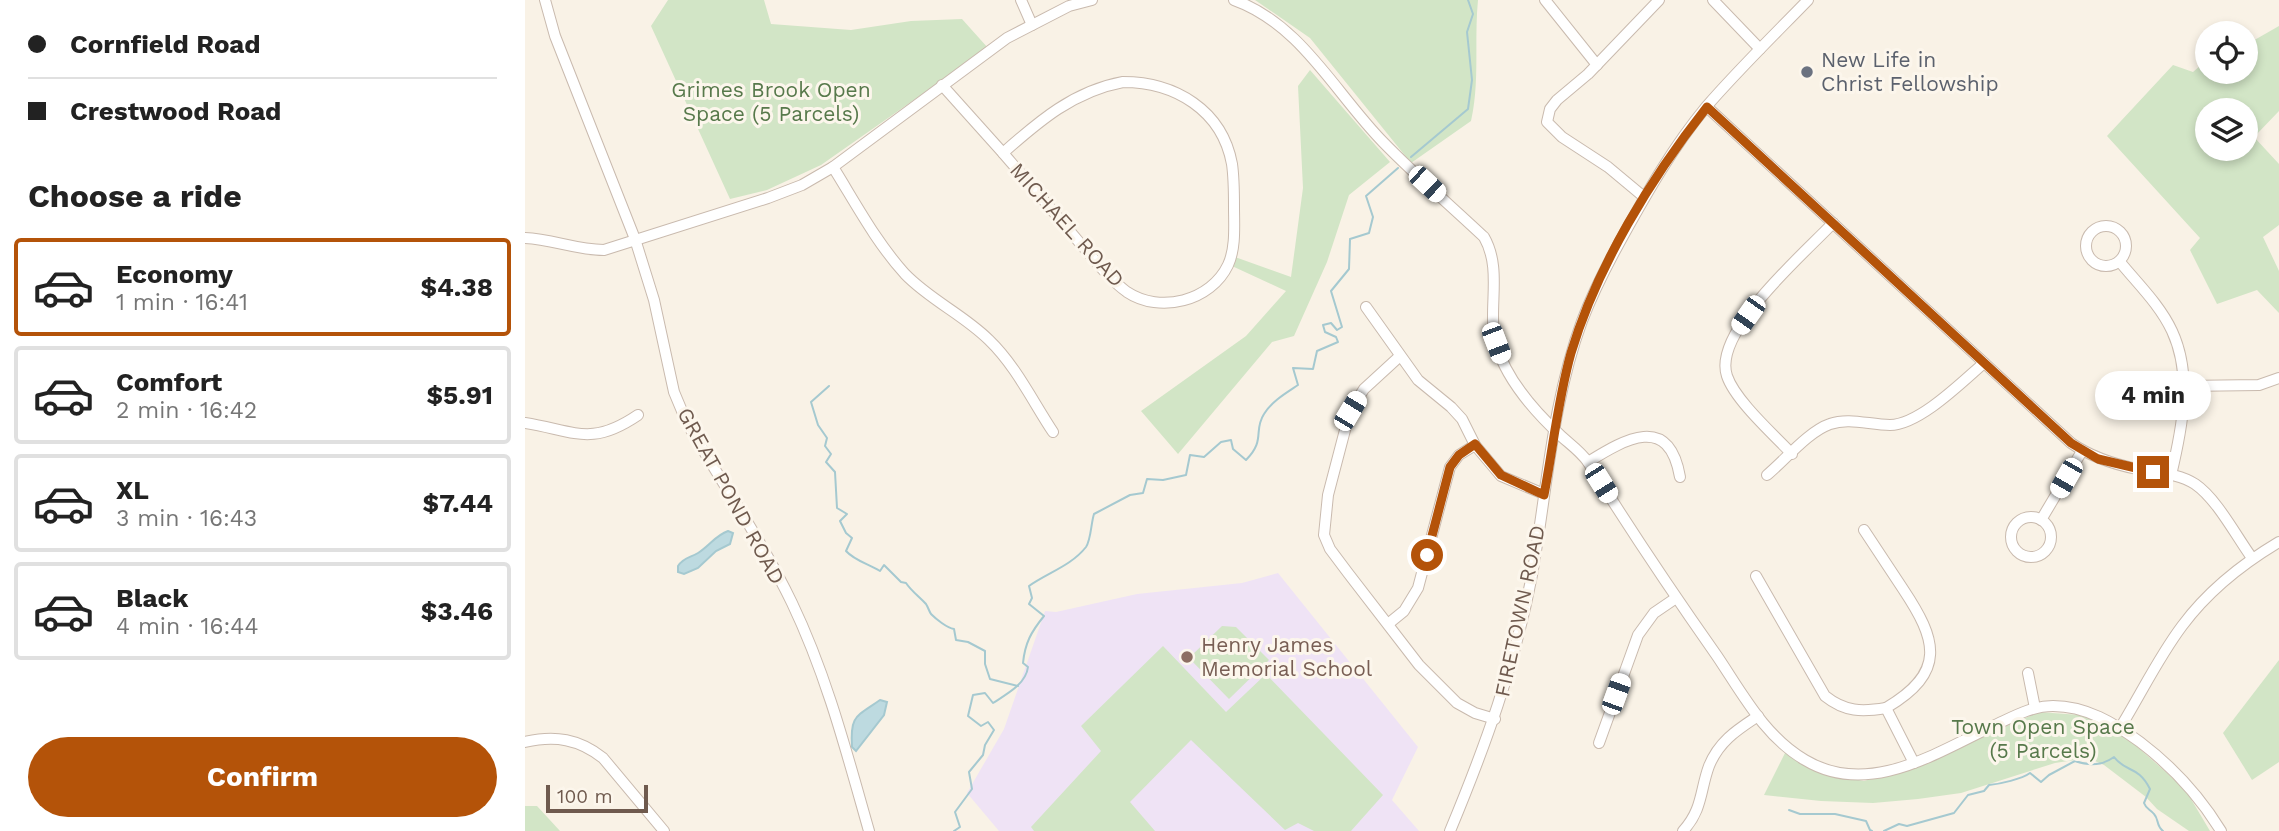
<!DOCTYPE html>
<html lang="en">
<head>
<meta charset="utf-8">
<style>
  body { margin:0; font-family:"Work Sans",sans-serif; background:#f2f2f2; color:#222; height:100vh; display:flex; flex-direction:column; font-size:26px; white-space:nowrap }
  * { box-sizing:border-box; margin:0 }
  p { font-size:23px; color:#767676 }
  .icon { flex:none; width:38px; height:38px; fill:none; stroke:currentColor; stroke-width:2; stroke-linecap:round; stroke-linejoin:round }
  .map { position:relative; flex:1; overflow:hidden }
  .side { display:flex; flex-direction:column; background:#fff; width:525px }
  .side>* { flex:none }
  .hud { display:grid; align-content:center; height:154px; padding:0 28px; background:#fff }
  .buttons { position:absolute; left:1670px; top:21px; display:grid; gap:14px }
  .buttons a { display:grid; place-items:center; width:63px; height:63px; border-radius:50%; background:#fff; box-shadow:0 4px 10px #0003; font-size:35px }
  .scale { position:absolute; left:21px; bottom:18px; width:102px; box-sizing:border-box; padding-left:7px; border:4px solid #6f5a4e; border-top:0; font-size:19px; line-height:24px; white-space:nowrap; color:#6f5a4e; -webkit-text-stroke:5px #fcf6ec; paint-order:stroke }
  .end { position:absolute; width:32px; height:32px; margin:-16px; border:9px solid #b45309; background:#fff; box-shadow:0 0 0 4px #fff }
  .from { border-radius:50% }
  .bubble { position:absolute; height:49px; border-radius:24px; background:#fff; box-shadow:0 4px 10px #0003; font-size:23px; font-weight:700; line-height:49px; text-align:center }
  .car { position:absolute; width:21px; height:42px; margin:-21px -10px; border-radius:9px; box-shadow:0 0 5px 2px #0007; background:linear-gradient(#fff 24%,#345 0 40%,#fff 0 76%,#345 0 86%,#fff 0) }
  .hud b { display:flex; align-items:center; gap:24px; height:66px; font-size:26px }
  .hud b+b { border-top:2px solid #e0e0e0 }
  .hud i { width:18px; height:18px; background:#222 }
  ul { padding:0; list-style:none }
  li { display:flex; align-items:center; gap:21px; height:98px; margin:0 14px 10px; padding:0 14px; border:4px solid #e0e0e0; border-radius:7px }
  li div { flex:1 }
  li b { display:block; font-size:26px }
  li em { font-style:normal; font-weight:700 }
  li.selected { border-color:#b45309 }
  li>.icon { width:63px; height:63px; stroke-width:1.5 }
  h2 { padding:0 28px; font-size:32px; line-height:84px }
  .action { display:flex; gap:14px; margin-top:auto; padding:14px 28px }
  .action a { flex:1; height:80px; border-radius:42px; background:#b45309; color:#fff; font-size:28px; font-weight:700; line-height:80px; text-align:center }
  main { display:flex; flex:1; min-height:0 }
  .map>svg:first-child { display:block }
  .education { fill:#efe3f5 }
  .green { fill:#d2e5c6; fill-rule:evenodd }
  .water { fill:#bddae0; stroke:#a5c9d0; stroke-width:2 }
  .lines { fill:none; stroke-linecap:round; stroke-linejoin:round }
  .stream { stroke:#a5c9d0; stroke-width:2 }
  .minor-casing { stroke:#c9baae; stroke-width:12 }
  .minor { stroke:#fff; stroke-width:10 }
  .route { stroke:#b45309; stroke-width:9 }
  .worship-dot { fill:#6b7280; stroke:#fcf6ec; stroke-width:2.5 }
  .education-dot { fill:#8d6e63; stroke:#fcf6ec; stroke-width:2.5 }
  .labels { text-anchor:middle; stroke-width:6; stroke-linejoin:round; paint-order:stroke }
  .worship-label { font-size:21px; fill:#5b616d; stroke:#fcf6ec; text-anchor:start }
  .park-label { font-size:21px; fill:#57794b; stroke:#fcf6ec }
  .street-label { font-size:21px; fill:#6f5a4e; stroke:#fcf6ec }
  .education-label { font-size:21px; fill:#785e54; stroke:#fcf6ec; text-anchor:start }
</style>
</head>
<body>
<main>
<section class="side">
<div class="hud">
<b><i class="from"></i>Cornfield Road</b>
<b><i></i>Crestwood Road</b>
</div>
<h2>Choose a ride</h2>
<ul>
<li class="selected"><svg class="icon" aria-label="car" viewBox="0 0 24 24"><path d="M5 17H2v-5l4-1 3-4h7l3 4 3 1v5h-3M9 17h6M6 11h13"/><circle cx="7" cy="17" r="2"/><circle cx="17" cy="17" r="2"/></svg><div><b>Economy</b><p>1 min · 16:41</p></div><em>$4.38</em></li>
<li><svg class="icon" aria-label="car" viewBox="0 0 24 24"><path d="M5 17H2v-5l4-1 3-4h7l3 4 3 1v5h-3M9 17h6M6 11h13"/><circle cx="7" cy="17" r="2"/><circle cx="17" cy="17" r="2"/></svg><div><b>Comfort</b><p>2 min · 16:42</p></div><em>$5.91</em></li>
<li><svg class="icon" aria-label="car" viewBox="0 0 24 24"><path d="M5 17H2v-5l4-1 3-4h7l3 4 3 1v5h-3M9 17h6M6 11h13"/><circle cx="7" cy="17" r="2"/><circle cx="17" cy="17" r="2"/></svg><div><b>XL</b><p>3 min · 16:43</p></div><em>$7.44</em></li>
<li><svg class="icon" aria-label="car" viewBox="0 0 24 24"><path d="M5 17H2v-5l4-1 3-4h7l3 4 3 1v5h-3M9 17h6M6 11h13"/><circle cx="7" cy="17" r="2"/><circle cx="17" cy="17" r="2"/></svg><div><b>Black</b><p>4 min · 16:44</p></div><em>$3.46</em></li>
</ul>
<div class="action"><a>Confirm</a></div>
</section>
<div class="map">
<svg width="1754" height="831" viewBox="0 0 1754 831">
  <rect width="100%" height="100%" fill="#f9f2e6"/>
  <polygon class="education" points="753,573 893,747 867,800 894,831 474,831 442,793 479,729 520,611 531,612 612,594 717,583"/>
  <g class="green">
    <polygon points="143,0 239,0 246,24 326,30 386,21 437,19 463,48 296,165 242,190 205,199 126,26"/>
    <path d="M730,0h223c-4,41 2,81 -7,121l-60,42 -101,-125z"/>
    <path d="M1754,26v85l-25,26 25,27v61l-16,12 16,34v42l-22,-23 -40,14 -27,-54 10,-12 -93,-102 66,-71 20,7 14,-12v12h38v-32l6,2zM1682,110h38v39h-38z"/>
    <polygon points="785,70 865,162 824,195 802,262 769,336 747,342 653,454 616,411 721,336 761,291 707,266 710,257 766,277 778,188 773,86"/>
    <polygon points="697,626 711,627 744,660 704,699 664,658"/>
    <polygon points="638,646 701,712 741,674 858,795 826,831 789,831 773,823 760,830 666,740 605,802 630,831 509,831 506,827 576,751 556,726"/>
    <polygon points="1754,660 1754,762 1727,780 1698,733"/>
    <polygon points="1514,712 1555,715 1582,725 1599,735 1660,789 1685,831 1664,831 1632,809 1621,797 1579,765 1563,758 1530,763 1436,793 1393,799 1348,803 1296,801 1239,795 1261,751 1297,773 1339,781 1387,767"/>
    <polygon points="0,806 12,806 35,831 0,831"/>
  </g>
  <g class="water">
    <path d="M203,531l5,2 -3,11 -14,7 -18,17 -14,6 -6,-2v-6c6,-9 12,-8 20,-13 11,-7 18,-18 30,-22z"/>
    <path d="M355,700l7,2 -3,13 -28,36 -4,-4c-2,-32 4,-30 28,-47z"/>
  </g>
  <g class="lines">
    <g class="stream">
      <polyline points="886,157 943,109 947,80 942,32 948,14 943,0"/>
      <path d="M304,386l-18,16 7,23 9,13 -2,8 6,8 -5,8 9,10 2,36 10,6 -7,7 6,12 6,5 -6,13c9,10 23,13 34,20l4,-6 17,17 5,1c6,9 13,13 20,21 2,3 3,7 5,10 5,5 16,14 23,15l2,11 12,2 17,9v13l5,15 28,7"/>
      <polyline points="1264,810 1275,814 1310,814 1341,821 1345,830 1347,831"/>
      <path d="M429,831l6,-4 -5,-15 17,-23 -3,-17 14,-17 2,-10 9,-15 -6,-8 -7,4 -13,-10 5,-21 12,-2 8,10c14,-9 33,-19 35,-36l-5,-4c2,-20 8,-31 21,-47l-15,-12 3,-6 -3,-12c18,-13 42,-20 57,-39 5,-7 5,-24 8,-33l36,-19 13,-2 4,-14 16,1 23,-5 4,-20 14,2 17,-15 10,-2 2,9 13,11c20,-20 7,-29 18,-46 8,-13 22,-21 34,-29l-5,-17 20,1 4,-18 21,-9 -2,-5 -11,-5 -2,-7 8,-2 6,7 5,-3 -11,-36 18,-22 1,-30 19,-6 4,-16 -7,-21 32,-28"/>
      <path d="M1359,831l15,-7 8,2 47,-13 14,-18 16,-4 5,-6c11,-1 33,-6 41,-12l11,9 8,-7 26,-14c14,5 27,5 39,-4 12,16 24,8 36,32l-6,14c2,6 6,6 10,11 5,5 2,12 9,17"/>
    </g>
    <g class="minor-casing">
      <g id="minor">
        <path d="M20,0l10,36 80,203 19,61 20,92 13,31c35,60 75,118 105,180 35,73 55,151 77,228"/>
        <polyline points="496,0 507,25"/>
        <path d="M709,0c67,24 101,93 149,142 32,33 68,64 101,95 19,33 3,72 12,107 10,35 38,67 65,92 10,9 19,15 27,26 41,66 84,130 129,194 25,37 48,81 88,104 63,38 131,-7 188,-34 20,-9 38,-20 60,-20 33,0 61,17 87,36 33,25 59,53 81,89"/>
        <polyline points="1020,0 1072,65"/>
        <polyline points="1188,0 1235,49"/>
        <path d="M598,82c52,0 99,28 109,82 2,14 2,29 2,43 0,18 2,41 -6,58 -17,36 -68,49 -101,27 -18,-13 -33,-33 -48,-50 -25,-30 -51,-60 -76,-89 36,-32 71,-62 120,-71z"/>
        <polyline points="417,85 478,153"/>
        <path d="M1182,107l364,336c20,14 42,21 66,26 20,4 41,4 58,15 22,15 41,52 57,74"/>
        <path d="M308,167c23,37 43,75 72,107 25,26 59,41 84,66 27,26 44,62 64,92"/>
        <polyline points="1119,197 1083,167 1037,137 1022,122 1025,109 1032,100 1063,74 1134,0"/>
        <circle cx="1581" cy="246" r="20"/>
        <path d="M0,238c27,1 51,12 79,12l164,-52 34,-13 31,-18 174,-129 62,-32 23,-6"/>
        <path d="M1595,262c18,22 40,43 52,69 21,45 10,98 -1,144"/>
        <polyline points="841,307 893,380 926,407 937,419 950,445 976,476 1019,494"/>
        <polyline points="875,356 839,389 825,411 803,495 799,535 805,549 823,573 894,665 932,703 950,713 970,719"/>
        <polyline points="1659,386 1734,385 1754,378"/>
        <path d="M0,423c50,8 66,24 113,-8"/>
        <path d="M1267,454c-19,-20 -57,-54 -65,-78 -15,-44 77,-122 106,-153"/>
        <path d="M1063,462c37,-23 81,-49 92,15"/>
        <path d="M1242,475c18,-15 42,-44 63,-51 19,-7 40,1 60,1 29,0 72,-43 94,-62"/>
        <circle cx="1506" cy="537" r="20"/>
        <polyline points="1516,520 1557,451"/>
        <path d="M1339,530c13,20 26,39 39,59 34,51 44,83 -17,119l28,55"/>
        <path d="M1231,576l69,120c20,16 37,16 61,12"/>
        <polyline points="863,624 879,611 893,588 925,467 934,455 950,445"/>
        <polyline points="1503,673 1510,708"/>
        <path d="M1595,728c21,-34 38,-70 62,-102 26,-35 60,-62 97,-84"/>
        <path d="M0,742c30,-7 54,-3 78,16l61,73"/>
        <polyline points="1074,743 1113,635 1129,613 1151,598"/>
        <path d="M925,831c35,-84 65,-167 82,-256 15,-84 20,-173 50,-254 11,-29 26,-58 41,-85 25,-45 50,-89 83,-129 32,-37 68,-72 102,-107"/>
        <path d="M1158,831c20,-22 17,-41 26,-65 10,-25 28,-36 49,-50"/>
      </g>
    </g>
    <use href="#minor" class="minor"/>
  </g>
  <g class="lines">
    <path class="route" d="M902,555l23,-88 9,-12 16,-11 26,31 43,20c9,-47 14,-96 27,-142 26,-87 80,-175 136,-246l364,336 27,16 55,13"/>
  </g>
  <circle class="worship-dot" cx="1282" cy="72" r="7"/>
  <circle class="education-dot" cx="662" cy="657" r="7"/>
  <g class="labels">
    <g class="worship-label">
      <text x="1296" y="67">New Life in<tspan x="1296" dy="24">Christ Fellowship</tspan></text>
    </g>
    <g class="park-label">
      <text x="246" y="97">Grimes Brook Open<tspan x="246" dy="24">Space (5 Parcels)</tspan></text>
      <text x="1518" y="734">Town Open Space<tspan x="1518" dy="24">(5 Parcels)</tspan></text>
    </g>
    <g class="street-label">
      <text transform="translate(542 225) rotate(48)" y="7">MICHAEL ROAD</text>
      <text transform="translate(206 496) rotate(61)" y="7">GREAT POND ROAD</text>
      <text transform="translate(995 611) rotate(-78)" y="7">FIRETOWN ROAD</text>
    </g>
    <g class="education-label">
      <text x="676" y="652">Henry James<tspan x="676" dy="24">Memorial School</tspan></text>
    </g>
  </g>
</svg>
<div class="buttons">
<a><svg class="icon" aria-label="locate" viewBox="0 0 24 24"><circle cx="12" cy="12" r="6"/><path d="M12 2v4M12 18v4M2 12h4M18 12h4"/></svg></a>
<a><svg class="icon" aria-label="layers" viewBox="0 0 24 24"><path d="M12 4l9 5-9 5-9-5zM3 14l9 5 9-5"/></svg></a>
</div>
<div class="scale">100 m</div>
<i class="end from" style="left:902px;top:555px"></i>
<i class="end" style="left:1628px;top:472px"></i>
<div class="bubble" style="left:1570px;top:371px;width:116px">4 min</div>
<i class="car" style="left:902px;top:184px;rotate:133deg"></i>
<i class="car" style="left:1223px;top:315px;rotate:215deg"></i>
<i class="car" style="left:971px;top:343px;rotate:159deg"></i>
<i class="car" style="left:825px;top:411px;rotate:31deg"></i>
<i class="car" style="left:1541px;top:478px;rotate:210deg"></i>
<i class="car" style="left:1076px;top:483px;rotate:148deg"></i>
<i class="car" style="left:1091px;top:694px;rotate:20deg"></i>
</div>
</main>
</body>
</html>
